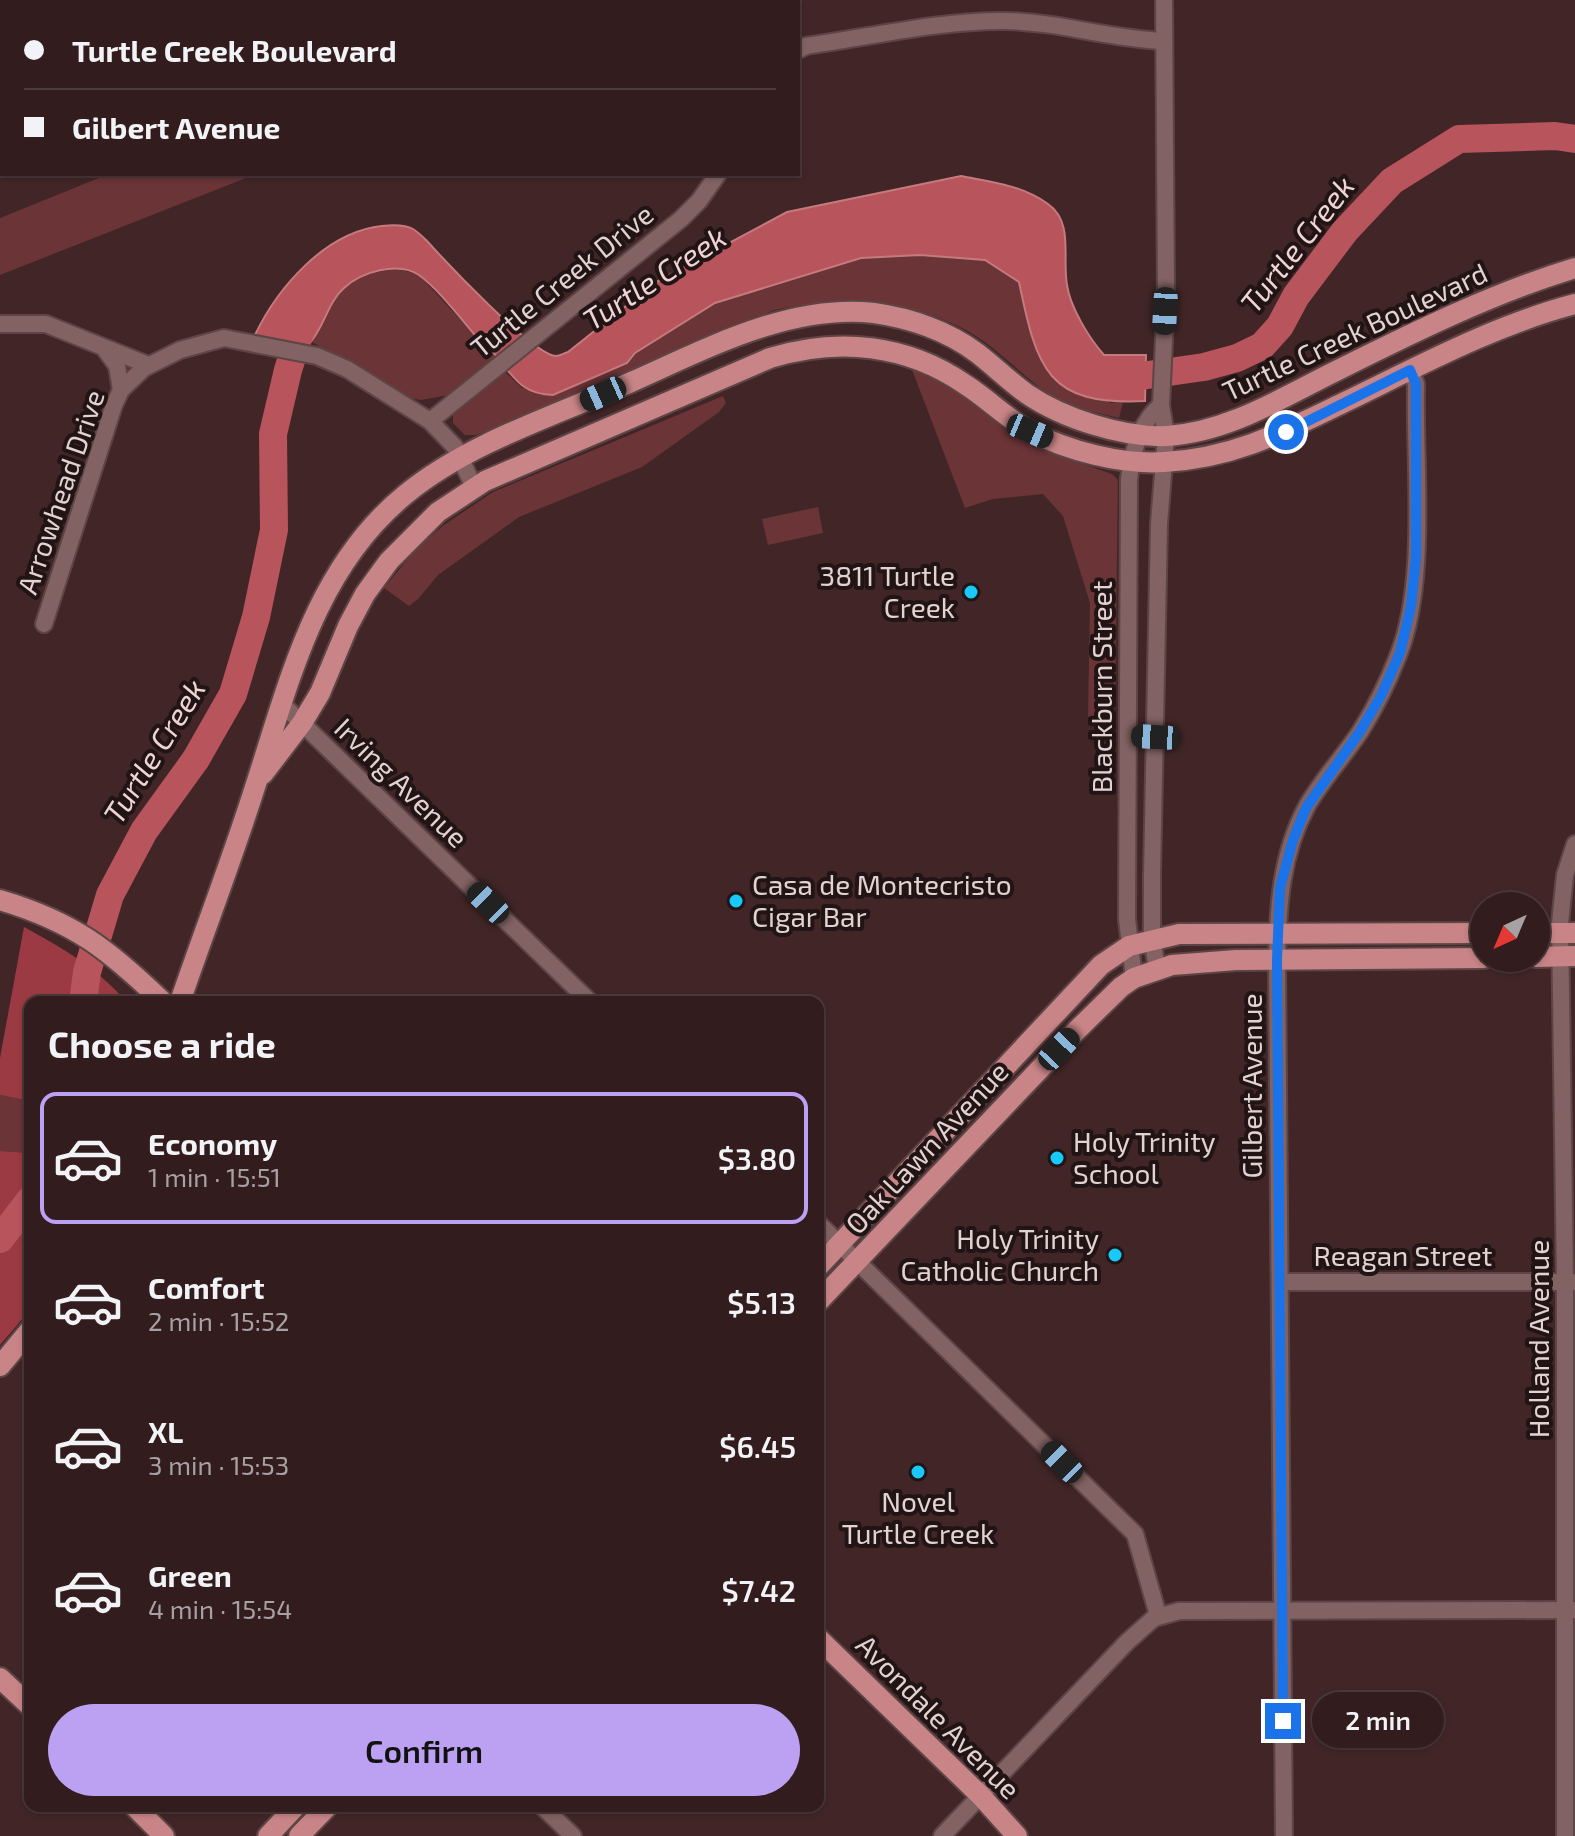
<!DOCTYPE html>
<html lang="en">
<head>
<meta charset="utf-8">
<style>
  body { margin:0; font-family:"Exo 2",sans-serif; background:#3d292a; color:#f1f3f6; height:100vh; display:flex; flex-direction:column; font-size:30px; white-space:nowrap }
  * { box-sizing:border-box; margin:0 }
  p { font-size:26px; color:#a8a1a4 }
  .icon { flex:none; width:44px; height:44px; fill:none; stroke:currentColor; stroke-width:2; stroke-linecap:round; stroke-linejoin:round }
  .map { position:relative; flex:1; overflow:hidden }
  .side { position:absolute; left:24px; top:996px; width:800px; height:816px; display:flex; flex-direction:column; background:#321c1d; border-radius:16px; box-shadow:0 2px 6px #0004,0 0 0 2px #4d3a3b }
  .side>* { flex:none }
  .guide { position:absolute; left:0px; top:0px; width:800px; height:176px; box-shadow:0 2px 6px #0004,0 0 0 2px #4d3a3b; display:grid; align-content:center; height:176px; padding:0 24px; background:#321c1d }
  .needle { width:52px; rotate:224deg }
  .tools { position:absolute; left:1470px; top:892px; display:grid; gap:16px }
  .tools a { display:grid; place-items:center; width:80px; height:80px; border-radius:50%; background:#321c1d; box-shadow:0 2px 6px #0004,0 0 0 2px #4d3a3b; font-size:40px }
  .end { position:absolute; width:36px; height:36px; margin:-18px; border:10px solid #1a73e8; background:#fff; box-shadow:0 0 0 4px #fff }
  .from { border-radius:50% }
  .bubble { position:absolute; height:56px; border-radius:28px; background:#321c1d; box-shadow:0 2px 6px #0004,0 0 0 2px #4d3a3b; font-size:26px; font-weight:600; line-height:56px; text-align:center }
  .car { position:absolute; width:24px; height:48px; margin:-24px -12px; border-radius:10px; box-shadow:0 0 6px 2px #0007; background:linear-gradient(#222 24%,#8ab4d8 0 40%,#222 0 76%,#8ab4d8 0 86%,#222 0) }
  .guide b { display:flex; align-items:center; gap:28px; height:76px; font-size:30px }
  .guide b+b { border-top:2px solid #4d3a3b }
  .guide i { width:20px; height:20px; background:#f1f3f6 }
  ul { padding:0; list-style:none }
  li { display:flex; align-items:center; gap:24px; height:132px; margin:0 16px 12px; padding:0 8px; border:4px solid transparent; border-radius:16px }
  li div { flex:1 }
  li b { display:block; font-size:30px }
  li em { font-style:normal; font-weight:600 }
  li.selected { border-color:#bca0f2 }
  li>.icon { width:72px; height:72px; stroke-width:1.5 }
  h2 { padding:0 24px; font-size:36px; line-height:96px }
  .primary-button { display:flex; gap:16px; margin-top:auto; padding:16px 24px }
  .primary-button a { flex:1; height:92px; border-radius:48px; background:#bca0f2; color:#111; font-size:32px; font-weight:600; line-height:92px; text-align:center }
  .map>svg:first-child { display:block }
  .green { fill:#6b3437 }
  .forest { fill:#9b3a43 }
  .water { fill:#b8545b; stroke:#c57a7e; stroke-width:2 }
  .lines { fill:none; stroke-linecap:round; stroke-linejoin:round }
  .river { stroke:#b8545b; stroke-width:28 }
  .minor-casing { stroke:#5d4546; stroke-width:20 }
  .major-casing { stroke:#5d4546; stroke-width:24 }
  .minor { stroke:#826262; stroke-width:16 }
  .major { stroke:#c88486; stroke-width:20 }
  .route { stroke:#1a73e8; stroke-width:10 }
  .poi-dot { fill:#17cafb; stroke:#201414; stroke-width:3 }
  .labels { text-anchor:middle; stroke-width:8; stroke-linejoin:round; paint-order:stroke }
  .street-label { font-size:28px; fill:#e4d1d1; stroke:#201414 }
  .poi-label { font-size:28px; fill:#e4d1d1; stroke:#201414; text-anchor:end }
  .water-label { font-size:30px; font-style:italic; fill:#f0d4d4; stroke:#201414 }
</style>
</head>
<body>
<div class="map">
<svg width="1575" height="1836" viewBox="0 0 1575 1836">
  <rect width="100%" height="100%" fill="#422627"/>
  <g class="green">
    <polygon points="109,174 256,174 0,275 0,218"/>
    <path d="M920,255l65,5 34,22 7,33 84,88 13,-1 -4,16c-28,-7 -58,-12 -80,-31 -24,-19 -46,-42 -73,-57 -59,-31 -128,-34 -192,-20l-233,100 -65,25h-11l-12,-12v-12l49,-42 20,19 105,-25 8,-10 80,-50 146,-45z"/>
    <path d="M396,269l22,5 78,84 -47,37 -28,5 -11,-2 -98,-56c22,-45 29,-66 84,-73z"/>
    <path d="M911,367l48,25 44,36 31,19 78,27 6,6 -3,227c-3,13 -16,12 -27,10l2,-114 -27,-87 -20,-22 -50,5 -28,9z"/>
    <polygon points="723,396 726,403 719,412 642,467 519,517 438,575 418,599 409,606 384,588 417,548 444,525 493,492"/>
    <polygon points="818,507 823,533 768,545 762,519"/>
    <polygon points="0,1095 30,1101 30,1153 0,1151"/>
  </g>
  <g class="forest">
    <path d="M24,927c42,23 71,40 103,75h-97v99l-30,-6v-37z"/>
    <polygon points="0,1151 30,1153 30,1310 0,1345"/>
  </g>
  <path class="water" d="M961,176c30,6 61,9 87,28 26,18 14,54 19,81 3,22 22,53 37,70h42l-1,46c-98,5 -108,-32 -126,-119l-34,-22 -65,-5 -59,3 -146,45 -80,50 -8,10 -74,32c-35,-1 -41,-22 -62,-45l-5,-2c-19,-21 -45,-57 -67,-73 -21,-14 -58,-3 -75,13 -17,15 -20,41 -36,57l-54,-8c23,-49 71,-105 128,-111 9,-1 22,-2 31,3 5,3 10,8 14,12 18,20 106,114 129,115 4,0 8,-3 12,-4l88,-70 131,-70z"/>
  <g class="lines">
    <g class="river">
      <polyline points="1108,372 1134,377 1204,367 1237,358 1262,346 1280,326 1296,296 1345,231 1392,181 1459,139 1555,136 1575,139"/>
      <polyline points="83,1002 87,972 110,895 144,831 196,759 233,694 256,617 274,530 273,434 288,370 303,323"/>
      <polyline points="0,1239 30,1200"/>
    </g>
    <g class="minor-casing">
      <g id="minor">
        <polyline points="220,2 225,0"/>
        <path d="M798,50l8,-4c64,-9 137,-26 200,-25 53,1 105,18 158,20"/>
        <polyline points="0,89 2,88"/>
        <polyline points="0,324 46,324 148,365"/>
        <polyline points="104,348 117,366 121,390"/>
        <polyline points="430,421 681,219 699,201 718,174"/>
        <polyline points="44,624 114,405 121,390 144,368 180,350 224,338 317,356 347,369 430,421 455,447 474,487"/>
        <polyline points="280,702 590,1002"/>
        <polyline points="1157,968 1152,939 1152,875 1159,524 1166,436 1161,405 1166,296 1164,0"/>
        <path d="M1134,978l-7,-59 2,-440c3,-26 11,-57 32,-74"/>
        <polyline points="818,1223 1135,1534 1158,1615"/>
        <polyline points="1280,1282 1573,1282"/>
        <polyline points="542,1806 573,1836"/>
        <polyline points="942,1836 1127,1642 1154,1618 1179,1611 1575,1610"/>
        <path d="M1284,1836l-7,-877c1,-53 4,-105 30,-153 15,-26 36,-49 53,-74 15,-24 28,-50 38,-76 30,-74 16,-191 18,-272l-6,-14"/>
        <polyline points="1565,1836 1565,1283 1560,923 1565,875 1575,844"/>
      </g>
    </g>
    <g class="major-casing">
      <g id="major">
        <path d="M263,774l39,-51 18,-30 28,-67 17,-32 24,-33 49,-49 47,-31 285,-123c68,-21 137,-14 196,27 22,14 41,34 64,46 37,20 93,34 134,31 71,-4 121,-31 183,-61 74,-36 148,-76 228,-97"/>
        <path d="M0,900c74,22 108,49 163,102"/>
        <polyline points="1536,933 1575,933"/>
        <polyline points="1536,957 1575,956"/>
        <path d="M180,1002c25,-73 53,-145 76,-218 34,-105 60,-217 150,-290 62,-51 150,-79 223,-111 75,-33 161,-80 245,-70 36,5 74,18 103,40 17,13 32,28 50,41 35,24 96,44 140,42 62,-4 116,-39 171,-66 76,-38 155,-77 237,-102"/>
        <polyline points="818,1267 1101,965 1129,946 1179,934 1484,933"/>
        <polyline points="818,1302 1077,1030 1121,987 1134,978 1172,965 1236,960 1484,958"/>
        <polyline points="0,1366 30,1330"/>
        <polyline points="818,1638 981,1796 1017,1836"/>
        <polyline points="0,1678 30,1706"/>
        <polyline points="134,1806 164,1836"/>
        <polyline points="268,1836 296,1806"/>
        <polyline points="299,1836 328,1806"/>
      </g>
    </g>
    <use href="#minor" class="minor"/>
    <use href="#major" class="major"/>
  </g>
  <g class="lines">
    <polyline class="route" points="1283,1721 1277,959 1280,888 1293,840 1306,808 1359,733 1381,696 1400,653 1411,606 1416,557 1416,384 1410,370 1286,432"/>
  </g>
  <g class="poi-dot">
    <circle cx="971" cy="592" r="8"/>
    <circle cx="736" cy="901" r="8"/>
    <circle cx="1057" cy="1158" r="8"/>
    <circle cx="1115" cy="1255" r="8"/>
    <circle cx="918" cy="1472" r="8"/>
  </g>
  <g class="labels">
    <g class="street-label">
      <text transform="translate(562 281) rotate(-39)" y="10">Turtle Creek Drive</text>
      <text transform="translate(1355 332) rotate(-25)" y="10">Turtle Creek Boulevard</text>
      <text transform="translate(61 492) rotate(-71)" y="10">Arrowhead Drive</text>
      <text transform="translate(1102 687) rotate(-90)" y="10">Blackburn Street</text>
      <text transform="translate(401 783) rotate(44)" y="10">Irving Avenue</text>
      <text transform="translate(1252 1086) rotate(-90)" y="10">Gilbert Avenue</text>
      <text transform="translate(927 1148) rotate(-47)" y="10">Oak Lawn Avenue</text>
      <text x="1403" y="1266">Reagan Street</text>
      <text transform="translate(1539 1339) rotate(-90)" y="10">Holland Avenue</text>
      <text transform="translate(938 1717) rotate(45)" y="10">Avondale Avenue</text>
    </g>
    <g class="poi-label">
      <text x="955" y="586">3811 Turtle<tspan x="955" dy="32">Creek</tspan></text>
      <text x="752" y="895" text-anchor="start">Casa de Montecristo<tspan x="752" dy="32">Cigar Bar</tspan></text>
      <text x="1073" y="1152" text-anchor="start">Holy Trinity<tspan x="1073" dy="32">School</tspan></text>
      <text x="1099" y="1249">Holy Trinity<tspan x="1099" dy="32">Catholic Church</tspan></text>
      <text x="918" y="1512" text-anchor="middle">Novel<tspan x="918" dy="32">Turtle Creek</tspan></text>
    </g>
    <g class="water-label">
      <text transform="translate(1298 245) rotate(-52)" y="10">Turtle Creek</text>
      <text transform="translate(655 279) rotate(-33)" y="10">Turtle Creek</text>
      <text transform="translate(155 752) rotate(-58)" y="10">Turtle Creek</text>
    </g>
  </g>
</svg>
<div class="tools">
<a><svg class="needle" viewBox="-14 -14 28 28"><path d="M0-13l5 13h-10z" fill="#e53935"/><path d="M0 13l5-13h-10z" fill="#a8a1a4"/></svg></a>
</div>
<i class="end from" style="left:1286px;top:432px"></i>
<i class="end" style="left:1283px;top:1721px"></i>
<div class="bubble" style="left:1312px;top:1692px;width:132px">2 min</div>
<i class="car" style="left:1165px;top:311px;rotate:183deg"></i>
<i class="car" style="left:603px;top:394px;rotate:246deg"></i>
<i class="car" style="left:1030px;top:431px;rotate:113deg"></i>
<i class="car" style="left:1155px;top:737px;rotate:273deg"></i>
<i class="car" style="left:488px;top:903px;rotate:314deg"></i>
<i class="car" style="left:1059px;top:1049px;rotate:43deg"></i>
<i class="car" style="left:1062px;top:1462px;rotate:315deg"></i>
<div class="guide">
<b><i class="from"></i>Turtle Creek Boulevard</b>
<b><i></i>Gilbert Avenue</b>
</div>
<section class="side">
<h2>Choose a ride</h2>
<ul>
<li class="selected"><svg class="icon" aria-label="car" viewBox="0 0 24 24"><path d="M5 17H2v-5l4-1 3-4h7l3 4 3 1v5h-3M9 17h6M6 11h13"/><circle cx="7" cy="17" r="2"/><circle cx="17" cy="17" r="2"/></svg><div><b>Economy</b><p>1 min · 15:51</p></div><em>$3.80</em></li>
<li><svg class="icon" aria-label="car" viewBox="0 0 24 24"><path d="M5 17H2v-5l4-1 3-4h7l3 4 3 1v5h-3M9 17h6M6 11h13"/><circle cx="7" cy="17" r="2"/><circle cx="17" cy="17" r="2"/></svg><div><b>Comfort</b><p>2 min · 15:52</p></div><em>$5.13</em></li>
<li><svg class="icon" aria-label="car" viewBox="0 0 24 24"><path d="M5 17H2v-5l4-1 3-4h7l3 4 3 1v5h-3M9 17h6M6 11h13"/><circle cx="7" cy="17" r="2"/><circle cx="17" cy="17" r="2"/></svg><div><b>XL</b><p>3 min · 15:53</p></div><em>$6.45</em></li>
<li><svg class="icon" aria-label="car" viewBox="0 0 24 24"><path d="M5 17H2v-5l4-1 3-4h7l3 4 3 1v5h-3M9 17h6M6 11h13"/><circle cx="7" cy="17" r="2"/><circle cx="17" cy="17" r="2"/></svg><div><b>Green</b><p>4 min · 15:54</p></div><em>$7.42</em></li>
</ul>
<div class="primary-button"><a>Confirm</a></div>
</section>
</div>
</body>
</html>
